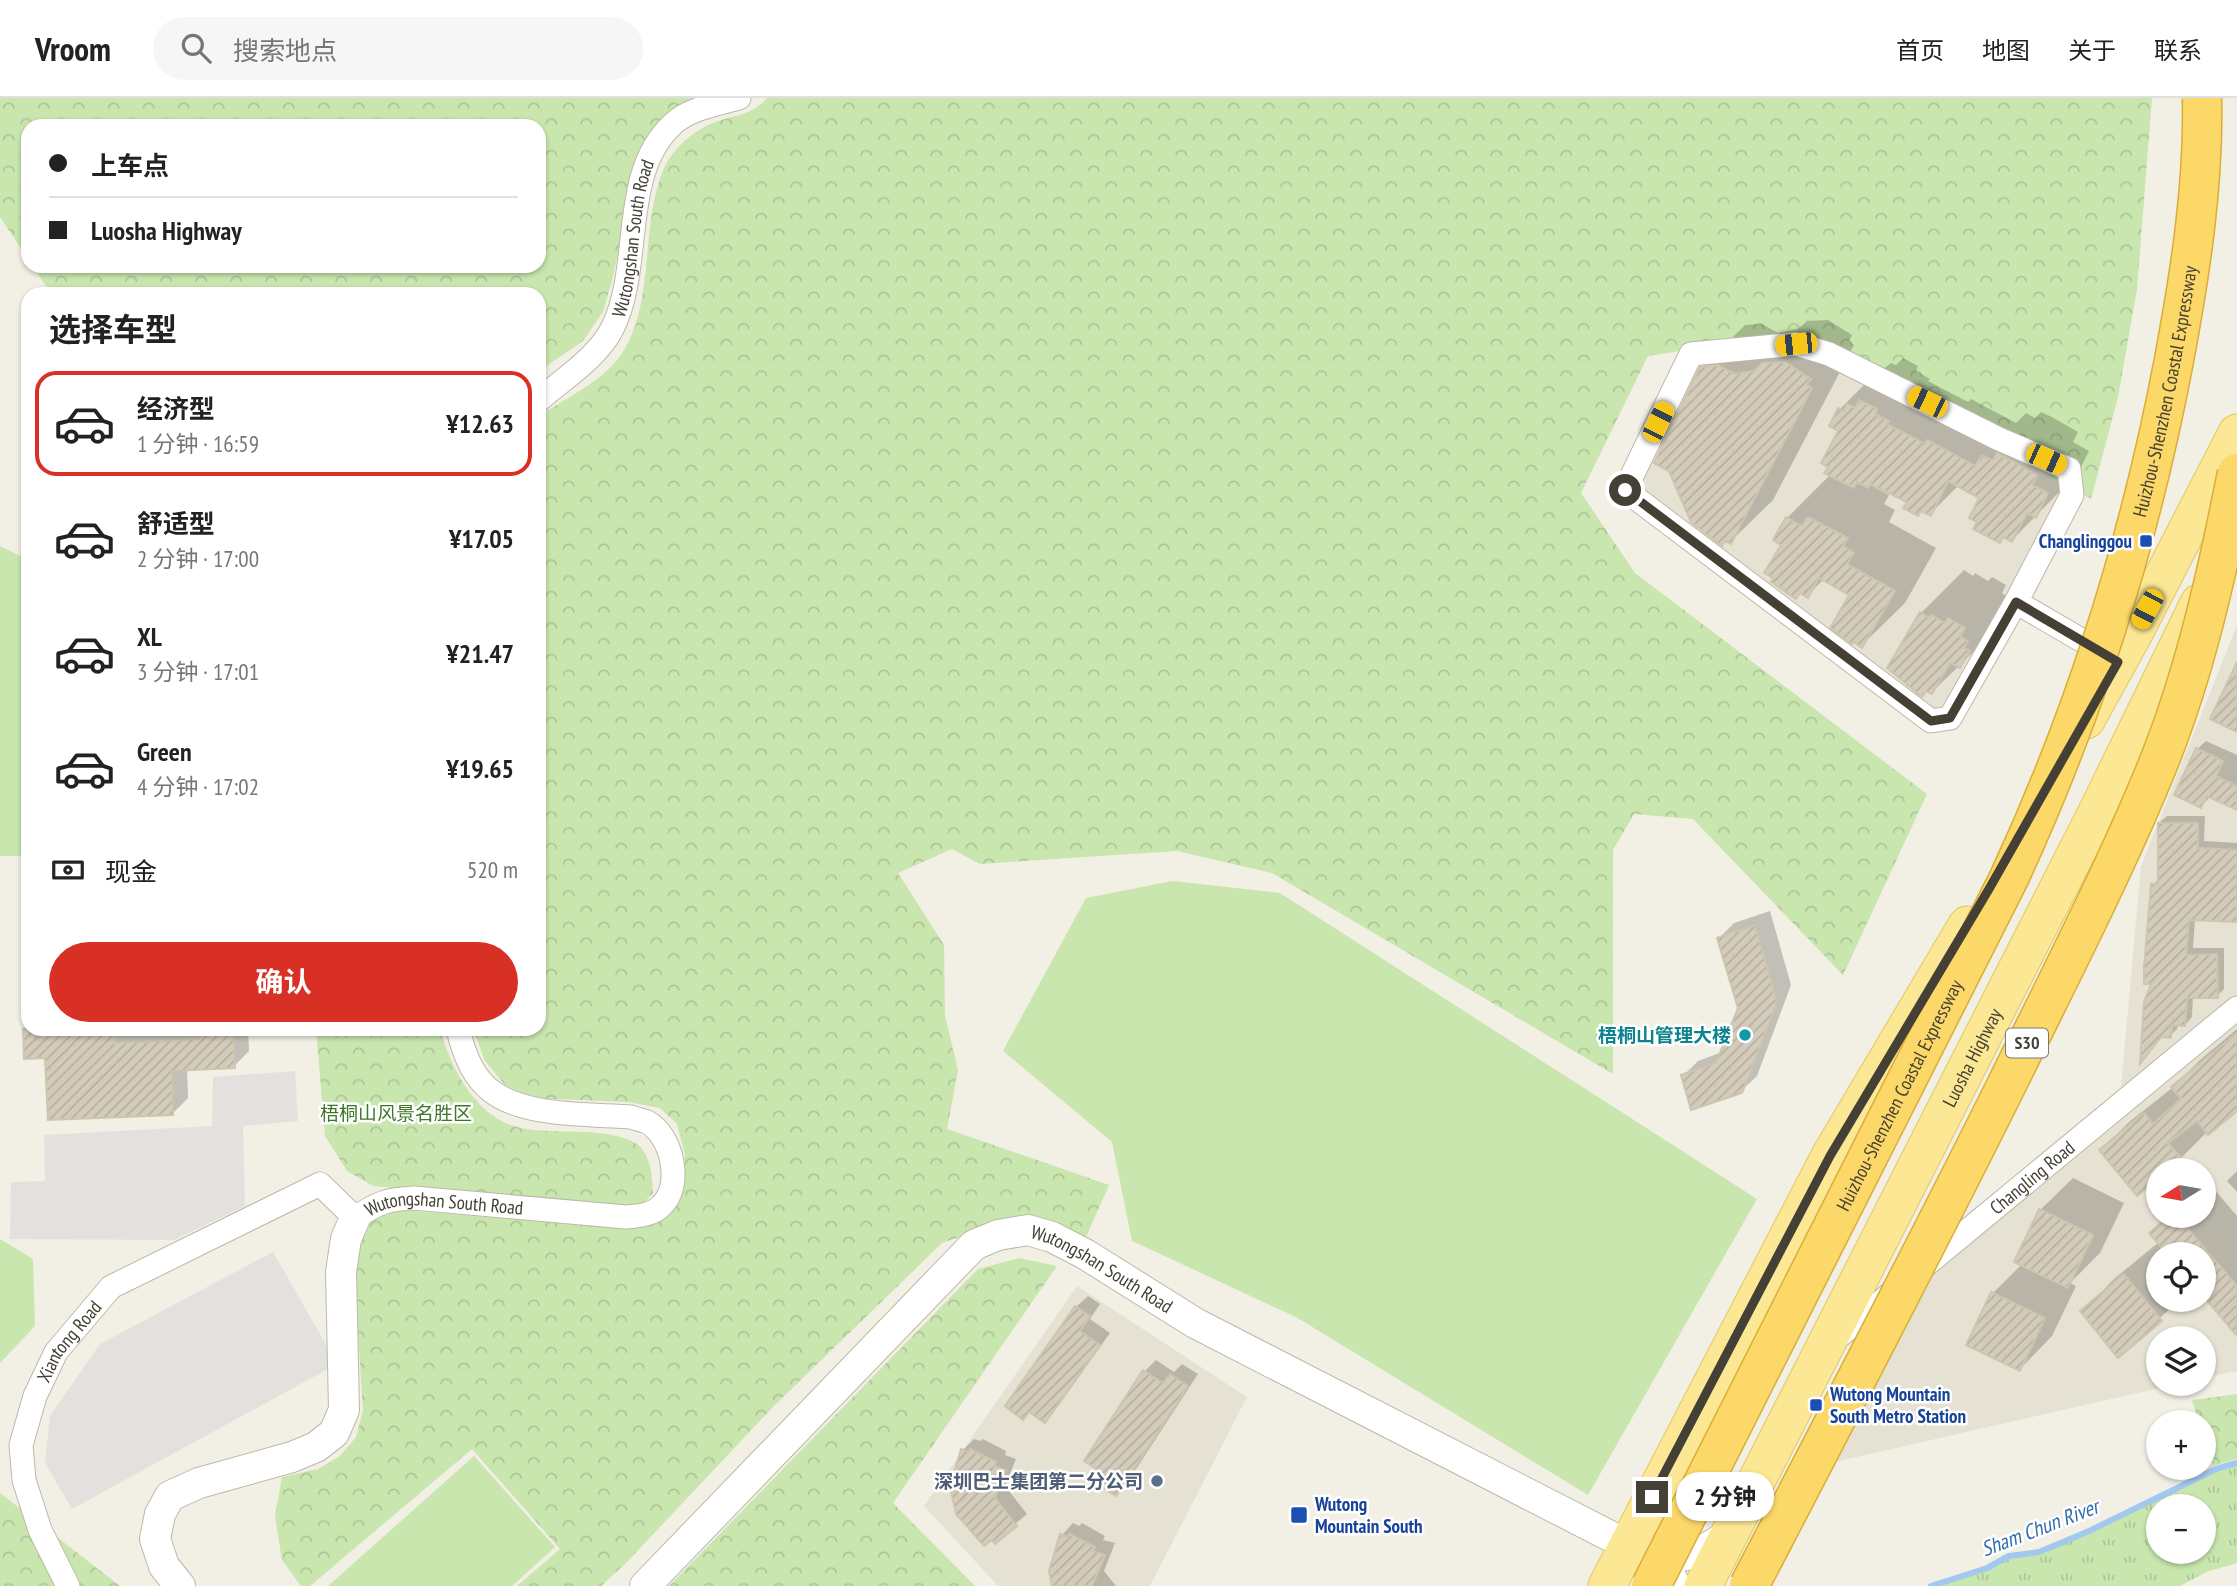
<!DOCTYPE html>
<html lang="zh">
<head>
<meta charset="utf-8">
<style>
  body { margin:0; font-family:"PT Sans Narrow","Noto Sans SC",sans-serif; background:#f6f6f6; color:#222; height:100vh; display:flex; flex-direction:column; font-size:26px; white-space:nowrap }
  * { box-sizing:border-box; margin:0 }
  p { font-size:23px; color:#767676 }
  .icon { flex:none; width:38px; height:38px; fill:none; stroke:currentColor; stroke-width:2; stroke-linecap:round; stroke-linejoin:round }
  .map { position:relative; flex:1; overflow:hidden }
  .panel { position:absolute; left:21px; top:189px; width:525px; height:749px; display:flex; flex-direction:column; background:#fff; border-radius:21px; box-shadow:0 2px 5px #0004 }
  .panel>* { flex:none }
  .banner { position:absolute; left:21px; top:21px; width:525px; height:154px; border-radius:21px; box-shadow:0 2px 5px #0004; display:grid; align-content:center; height:154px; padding:0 28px; background:#fff }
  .needle { width:46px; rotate:259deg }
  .controls { position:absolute; left:2146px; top:1060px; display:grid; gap:14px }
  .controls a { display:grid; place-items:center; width:70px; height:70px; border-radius:50%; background:#fff; box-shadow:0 2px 5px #0004; font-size:35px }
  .end { position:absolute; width:32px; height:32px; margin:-16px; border:9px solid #454035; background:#fff; box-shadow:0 0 0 4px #fff }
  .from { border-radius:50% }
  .bubble { position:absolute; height:49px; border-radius:24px; background:#fff; box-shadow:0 2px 5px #0004; font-size:23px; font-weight:700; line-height:49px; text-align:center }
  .car { position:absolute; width:21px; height:42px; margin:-21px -10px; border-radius:9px; box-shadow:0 0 5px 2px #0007; background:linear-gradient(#f5c518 24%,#345 0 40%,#f5c518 0 76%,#345 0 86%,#f5c518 0) }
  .banner b { display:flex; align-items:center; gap:24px; height:66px; font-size:26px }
  .banner b+b { border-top:2px solid #e0e0e0 }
  .banner i { width:18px; height:18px; background:#222 }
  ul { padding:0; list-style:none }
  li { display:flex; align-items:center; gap:21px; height:105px; margin:0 14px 10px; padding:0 14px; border:4px solid transparent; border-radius:21px }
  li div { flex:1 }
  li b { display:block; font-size:26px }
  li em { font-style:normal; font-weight:700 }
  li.current { border-color:#d93025 }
  li>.icon { width:63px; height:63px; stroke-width:1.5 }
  h2 { padding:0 28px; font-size:32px; line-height:84px }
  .pay { display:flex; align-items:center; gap:18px; height:77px; padding:0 28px; font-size:26px }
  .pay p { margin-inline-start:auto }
  .action { display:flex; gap:14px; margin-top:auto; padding:14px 28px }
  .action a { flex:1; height:80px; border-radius:42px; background:#d93025; color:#fff; font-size:28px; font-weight:700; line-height:80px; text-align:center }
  header { display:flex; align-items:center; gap:42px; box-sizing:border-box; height:98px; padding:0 35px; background:#fff; border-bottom:2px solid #e0e0e0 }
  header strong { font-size:33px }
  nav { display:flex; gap:38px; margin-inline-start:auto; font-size:24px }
  .search { width:490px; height:63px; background:#f6f6f6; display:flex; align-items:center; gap:18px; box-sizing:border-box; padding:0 24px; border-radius:38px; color:#767676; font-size:26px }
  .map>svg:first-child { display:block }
  .residential { fill:#e6e2d3; fill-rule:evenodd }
  .grass { fill:url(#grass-tufts); fill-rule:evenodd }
  .forest { fill:url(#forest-crowns) }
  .park { fill:#c8e6ae }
  .parking { fill:#e3e1dd }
  .shadow { fill:#0003 }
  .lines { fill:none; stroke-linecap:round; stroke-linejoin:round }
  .stream { stroke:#a2c8ef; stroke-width:6 }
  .building { fill:url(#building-hatch); stroke:#cec5ae; stroke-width:2 }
  .minor-casing { stroke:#bdb8a8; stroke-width:25 }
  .tertiary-casing { stroke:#bdb8a8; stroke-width:32 }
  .primary-casing { stroke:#e1c764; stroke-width:39 }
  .minor { stroke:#fff; stroke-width:23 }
  .tertiary { stroke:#fff; stroke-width:30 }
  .primary { stroke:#fce894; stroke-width:37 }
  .motorway-bridge-casing { stroke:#daad37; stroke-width:41; stroke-linecap:butt }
  .motorway-bridge { stroke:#fbd867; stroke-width:38 }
  .route { stroke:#454035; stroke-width:9 }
  .transit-dot { fill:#1a4fb4; stroke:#fff; stroke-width:2.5 }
  .culture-dot { fill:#0f9aa8; stroke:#fff; stroke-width:2.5 }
  .service-dot { fill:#5c6f8a; stroke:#fff; stroke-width:2.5 }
  .labels { text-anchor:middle; stroke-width:5; stroke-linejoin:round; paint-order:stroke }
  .shield { fill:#fff; stroke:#7d7972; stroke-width:2 }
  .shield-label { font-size:18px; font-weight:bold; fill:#454035 }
  .street-label { font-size:19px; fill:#454035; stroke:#fff }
  .transit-label { font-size:19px; font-weight:bold; fill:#164399; stroke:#fff; text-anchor:start }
  .culture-label { font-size:19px; font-weight:bold; fill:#0d838f; stroke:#fff; text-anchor:end }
  .park-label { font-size:19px; fill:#3f7529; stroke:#fff }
  .service-label { font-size:19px; font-weight:bold; fill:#4e5e75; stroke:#fff; text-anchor:end }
  .water-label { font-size:21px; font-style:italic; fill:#306dae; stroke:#fff }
</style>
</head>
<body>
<header>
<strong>Vroom</strong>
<div class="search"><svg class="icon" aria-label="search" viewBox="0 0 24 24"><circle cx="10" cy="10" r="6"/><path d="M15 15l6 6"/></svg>搜索地点</div>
<nav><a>首页</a><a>地图</a><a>关于</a><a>联系</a></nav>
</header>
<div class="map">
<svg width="2237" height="1488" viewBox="0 0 2237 1488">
  <defs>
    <pattern id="grass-tufts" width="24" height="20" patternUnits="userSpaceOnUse" patternTransform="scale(1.75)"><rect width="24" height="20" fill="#c8e6ae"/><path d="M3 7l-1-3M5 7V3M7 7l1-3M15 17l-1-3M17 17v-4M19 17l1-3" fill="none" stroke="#adc696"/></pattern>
    <pattern id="forest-crowns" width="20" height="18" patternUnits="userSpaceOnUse" patternTransform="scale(1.75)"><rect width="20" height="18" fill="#c8e6ae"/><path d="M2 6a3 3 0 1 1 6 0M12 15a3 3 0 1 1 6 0" fill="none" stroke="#adc696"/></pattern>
    <pattern id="building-hatch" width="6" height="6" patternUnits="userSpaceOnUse" patternTransform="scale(1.75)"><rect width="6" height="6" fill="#d4ccbb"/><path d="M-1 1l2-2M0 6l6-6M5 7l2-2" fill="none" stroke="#b7b0a1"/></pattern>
  </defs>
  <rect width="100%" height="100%" fill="#f2efe5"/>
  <g class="residential">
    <polygon points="1796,246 2069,371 2072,397 1950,620 1931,623 1625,392 1691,256"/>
    <polygon points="2237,527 2237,917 2121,989 2141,768"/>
    <path d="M2237,924v349l-34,7v-39h-45v45h19l-342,78 101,-193zM2158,1073h45v45h-45zM2158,1157h45v45h-45z"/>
    <polygon points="1077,1188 1247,1299 1150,1488 998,1488 924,1408"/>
  </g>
  <path class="grass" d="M2237,1365v100l-31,9 -26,14h-248l80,-30 32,-7 172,-80zM2158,1409h45v45h-45z"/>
  <g class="forest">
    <polygon points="0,0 702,0 681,7 655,27 637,65 613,179 603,214 583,243 539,273 539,196 51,196 33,168 539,168 539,28 28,28 28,161 0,119"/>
    <path d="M767,0h1385l-15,191 -19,108 -27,102 -303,-165 -140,22 -67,137 54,80 292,221 -84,181 -150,-156 -59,-5 -21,36v224l-341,-201 -95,-22 -197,13 -28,-15 -54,24 46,72 1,71 13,54 -11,59 162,56 -23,52 -25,13 -84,-19 -35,12 -169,164 -147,156 -25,23h-84l43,-37 -88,-100 -162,137h-9l-19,-26 -7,-44 7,-39 36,-8 22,-13 16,-19 7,-27 -9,-136 2,-34 18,-23 27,-7 218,18 27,-3 22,-12 15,-24 2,-34 -8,-31 -17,-16 -32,-6 -100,-4 -23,-13 -20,-24 -12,-32h66v-609l5,-7c27,-18 63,-34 80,-63 31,-51 16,-126 40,-182 10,-21 29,-37 51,-46 21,-8 36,-6 52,-24z"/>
    <path d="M316,931h124c11,39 36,90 81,99 32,7 89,-2 116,16 14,10 15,33 16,49l-11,12 -29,4 -240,-23 -26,-15 -22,-35z"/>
    <polygon points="1019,1160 1057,1168 893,1405 975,1488 669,1488 978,1171"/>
    <polygon points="2237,1296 2237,1361 2213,1368 2203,1337 2203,1325 2199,1325 2192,1302"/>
    <polygon points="0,1395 4,1398 120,1488 0,1488"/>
  </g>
  <g class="park">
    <polygon points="0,448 28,462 28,758 0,758"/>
    <polygon points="1172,783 1280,795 1757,1101 1588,1397 1296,1219 1132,1143 1112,1044 1003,953 1086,800"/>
    <polygon points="0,1141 33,1161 35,1228 0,1265"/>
    <polygon points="474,1358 555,1449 512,1488 328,1488"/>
  </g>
  <g class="parking">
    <polygon points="295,973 298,1023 243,1028 245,1108 174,1142 10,1141 11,1084 45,1083 44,1037 212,1028 213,979"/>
    <polygon points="273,1154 337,1266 72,1411 45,1365 50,1318 100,1246"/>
  </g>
  <g class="shadow">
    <polygon points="1828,222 1852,237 1849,243 1854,247 1773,402 1730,444 1726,441 1702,270 1745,227 1762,226 1778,235 1798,231 1807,223"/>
    <polygon points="1903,260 1918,268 1916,273 1930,281 1928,283 1968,304 1971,301 2016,325 2026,315 2035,320 2041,314 2052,319 2078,334 2073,344 2089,353 2078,375 2012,442 2005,438 2000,443 1979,423 1982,399 1959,387 1930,416 1923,412 1918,416 1909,404 1876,387 1874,389 1889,397 1884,406 1895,412 1889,424 1936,450 1905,505 1862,547 1851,497 1824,481 1807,498 1783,446 1787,420 1831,376 1840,332 1840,311 1882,269 1885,270 1891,265 1896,267"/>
    <polygon points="1964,472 1973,478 1975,475 1988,483 1992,479 2006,487 2002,495 2009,500 2002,526 1932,594 1921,515"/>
    <polygon points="2206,643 2237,657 2237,710 2211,698 2201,708 2197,651"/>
    <polygon points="2167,718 2205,718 2204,743 2237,745 2237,822 2195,821 2193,850 2224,850 2224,891 2217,898 2193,898 2192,919 2185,927 2178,926 2177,931 2170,938 2154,884 2153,787 2159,780 2159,725"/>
    <polygon points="1770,813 1791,887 1757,978 1741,993 1683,978 1698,963 1722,954 1740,910 1719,840 1734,825"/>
    <polygon points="28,834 28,931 248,931 249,953 234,968 187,970 188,1000 173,1015 47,958 26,959 22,841"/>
    <polygon points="2237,931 2237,1011 2208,1033 2181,1060 2101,1052 2128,1025 2172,990 2200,962"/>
    <polygon points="2237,1073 2237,1094 2227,1083"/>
    <polygon points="2073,1080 2124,1105 2100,1155 2070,1185 2076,1188 2052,1238 2020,1271 1993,1195 2022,1166 2040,1112"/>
    <polygon points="2207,1083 2237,1118 2237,1235 2203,1157 2158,1157 2158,1202 2180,1202 2118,1257 2082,1214 2114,1181 2159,1144 2169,1118 2203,1118 2203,1087"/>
    <polygon points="1088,1198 1100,1206 1090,1221 1110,1235 1056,1311 1045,1323 1030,1312 1076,1209"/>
    <polygon points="1156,1262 1174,1274 1182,1266 1198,1276 1127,1385 1116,1396 1108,1376 1145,1273"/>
    <polygon points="974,1341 980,1343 983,1341 1006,1353 1005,1357 1016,1361 1005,1388 1027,1416 995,1443 963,1352"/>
    <polygon points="1073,1425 1079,1428 1082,1425 1105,1438 1103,1442 1115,1445 1104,1473 1116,1488 1054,1488 1062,1437"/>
  </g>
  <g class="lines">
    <polyline class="stream" points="1931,1488 1987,1470 2009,1458 2039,1454 2089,1433 2216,1371 2237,1365"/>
  </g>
  <g class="building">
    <polygon points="1785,264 1811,281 1807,286 1812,290 1731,446 1725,443 1722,448 1691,424 1669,373 1654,365 1700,269 1718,267 1735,276 1754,273 1762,265"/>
    <polygon points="1859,302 1877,311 1875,316 1889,323 1887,326 1925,346 1927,342 1975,368 1982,357 1993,363 1997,355 2037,377 2032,387 2048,395 2036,420 2027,415 2012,444 2003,439 2000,445 1973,431 1977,424 1969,420 1979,400 1948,383 1931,418 1921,413 1918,418 1903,410 1907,404 1870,386 1868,390 1857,384 1854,390 1824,375 1828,369 1821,365 1838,333 1829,328 1838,310 1844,313 1847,306 1855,310"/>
    <polygon points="1786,419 1802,428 1808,419 1848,440 1843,448 1854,455 1847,466 1895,493 1862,550 1854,544 1852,546 1830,530 1849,497 1819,480 1808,500 1800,495 1796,501 1771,484 1773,480 1764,475 1781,447 1773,442"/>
    <polygon points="1920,514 1930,520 1931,517 1945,525 1948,520 1965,530 1960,538 1968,543 1964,550 1970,553 1960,570 1950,565 1932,596 1926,593 1922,599 1887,570"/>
    <polygon points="2237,564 2237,634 2210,621"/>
    <polygon points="2196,650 2223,663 2216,678 2237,688 2237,712 2207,698 2201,710 2174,697"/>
    <polygon points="2158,725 2198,725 2198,750 2237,752 2237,824 2189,822 2186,857 2217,856 2218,900 2187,900 2185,928 2172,927 2171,940 2161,939 2140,966 2144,904 2151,886 2144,886 2144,869 2151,786 2158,786"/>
    <polygon points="1755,827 1777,904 1742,995 1691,1012 1681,977 1716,965 1738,910 1717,840"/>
    <polygon points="23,931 114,931 115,945 200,941 200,931 233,931 235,970 172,973 173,1017 48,1022 45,960 24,961"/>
    <polygon points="2237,935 2237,1013 2208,1037 2197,1023 2168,1045 2182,1061 2168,1073 2158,1073 2158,1081 2137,1098 2099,1052 2144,1015 2153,1026 2181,1001 2171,989"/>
    <polygon points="2039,1111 2093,1137 2068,1190 2014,1164"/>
    <polygon points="2169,1118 2177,1118 2237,1188 2237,1238 2203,1198 2203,1157 2168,1157 2149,1135"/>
    <polygon points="2124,1176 2162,1223 2118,1260 2080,1213"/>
    <polygon points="1991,1194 2045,1220 2020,1273 1966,1247"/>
    <polygon points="1075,1208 1090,1218 1080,1233 1100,1247 1045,1325 1029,1314 1023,1322 1005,1308"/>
    <polygon points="1143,1272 1163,1285 1170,1276 1188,1288 1116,1398 1099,1387 1105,1377 1084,1363"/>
    <polygon points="961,1351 969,1354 970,1351 996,1364 994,1368 1006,1372 995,1400 1017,1428 995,1446 992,1442 984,1448 956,1416 950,1388"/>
    <polygon points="1060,1436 1068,1439 1069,1436 1095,1449 1093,1453 1105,1457 1092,1488 1052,1488 1049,1473"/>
  </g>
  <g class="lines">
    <g class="minor-casing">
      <g id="minor">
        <path id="s1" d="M539,302c24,-21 58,-42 73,-71 32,-63 6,-156 62,-206 17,-15 44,-19 65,-25"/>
        <polyline points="2016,504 1950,620 1931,623 1625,392 1691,256 1796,246 1829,256 1999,341 2069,371 2072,397 2016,504 2107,557"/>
        <path id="s2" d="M1921,1171l316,-261"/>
        <polyline points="1837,1240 1895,1192"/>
        <path id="s3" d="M68,1488l-28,-56 -16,-50 -3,-35 14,-49 21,-44 55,-65 209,-103 35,34c22,-15 33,-19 59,-20l212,19c12,-1 27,-2 36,-12 21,-20 10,-70 -15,-83 -5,-2 -11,-3 -16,-5 -42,-3 -108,0 -141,-27 -18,-14 -27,-39 -32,-61"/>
      </g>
    </g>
    <g class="tertiary-casing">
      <g id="tertiary">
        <path d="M1647,1457c33,6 57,-1 82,-22"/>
        <polyline points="180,1488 164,1468 155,1441 160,1416 170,1398 199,1385 292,1359 316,1349 334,1335 344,1312 341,1174 346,1141 355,1120"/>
        <path id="s4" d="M645,1488l329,-341 24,-10 30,-5 24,7 33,17 110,69 452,232 22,19 7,12"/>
      </g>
    </g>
    <g class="primary-casing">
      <g id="primary">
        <polyline points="2086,622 2134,535 2237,335"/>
        <polyline points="1607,1488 1830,1058 1967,827"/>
        <path id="s5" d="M1703,1488l395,-776 101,-207"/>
      </g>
    </g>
    <use href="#minor" class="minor"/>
    <use href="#tertiary" class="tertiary"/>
    <use href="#primary" class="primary"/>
    <g class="motorway-bridge-casing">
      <g id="motorway-bridge">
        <path id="s6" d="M1651,1488l358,-708c77,-166 131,-338 165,-518 16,-86 30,-174 28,-262"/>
        <path d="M1749,1488c87,-167 174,-333 258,-502 50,-102 103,-204 147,-310 40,-96 63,-200 83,-301"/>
      </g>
    </g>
    <use href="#motorway-bridge" class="motorway-bridge"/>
  </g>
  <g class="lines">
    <polyline class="route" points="1625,392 1931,623 1950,620 2016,504 2118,564 1989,791 1830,1058 1652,1399"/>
  </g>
  <g class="transit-dot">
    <rect x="2139" y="436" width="14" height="14" rx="3.5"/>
    <rect x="1809" y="1300" width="14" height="14" rx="3.5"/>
    <rect x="1290" y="1408" width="18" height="18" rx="3.5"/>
  </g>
  <circle class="culture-dot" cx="1745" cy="937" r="7"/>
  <circle class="service-dot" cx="1157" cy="1383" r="7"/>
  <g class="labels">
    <rect class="shield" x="2006" y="930.5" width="42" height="29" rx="5"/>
    <g class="shield-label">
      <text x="2027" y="951">S30</text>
    </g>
    <g class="street-label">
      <text dy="7" stroke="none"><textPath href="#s1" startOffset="196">Wutongshan South Road</textPath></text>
      <text dy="7" stroke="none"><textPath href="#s6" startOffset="1306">Huizhou-Shenzhen Coastal Expressway</textPath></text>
      <text dy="7" stroke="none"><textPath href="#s5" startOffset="593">Luosha Highway</textPath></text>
      <text dy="7" stroke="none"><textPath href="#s6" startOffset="550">Huizhou-Shenzhen Coastal Expressway</textPath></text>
      <text dy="7" stroke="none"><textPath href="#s2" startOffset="144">Changling Road</textPath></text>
      <text dy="7" stroke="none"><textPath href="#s3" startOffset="710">Wutongshan South Road</textPath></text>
      <text dy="7" stroke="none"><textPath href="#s4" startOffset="614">Wutongshan South Road</textPath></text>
      <text dy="7" stroke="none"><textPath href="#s3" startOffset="266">Xiantong Road</textPath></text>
    </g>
    <g class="transit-label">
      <text x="2132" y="450" text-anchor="end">Changlinggou</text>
      <text x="1830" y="1303">Wutong Mountain<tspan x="1830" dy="22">South Metro Station</tspan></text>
      <text x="1315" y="1413">Wutong<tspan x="1315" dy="22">Mountain South</tspan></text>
    </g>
    <g class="culture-label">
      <text x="1731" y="944">梧桐山管理大楼</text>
    </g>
    <g class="park-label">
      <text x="396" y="1022">梧桐山风景名胜区</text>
    </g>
    <g class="service-label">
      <text x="1143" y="1390">深圳巴士集团第二分公司</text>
    </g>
    <g class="water-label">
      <text transform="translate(2040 1430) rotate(-21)" y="7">Sham Chun River</text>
    </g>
  </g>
</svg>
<div class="controls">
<a><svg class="needle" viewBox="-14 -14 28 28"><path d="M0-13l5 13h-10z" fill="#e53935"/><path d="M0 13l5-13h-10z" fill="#767676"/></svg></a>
<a><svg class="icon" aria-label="locate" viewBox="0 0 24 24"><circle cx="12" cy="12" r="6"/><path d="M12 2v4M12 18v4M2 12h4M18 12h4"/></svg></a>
<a><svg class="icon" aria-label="layers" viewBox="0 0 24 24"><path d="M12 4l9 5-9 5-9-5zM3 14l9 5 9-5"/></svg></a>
<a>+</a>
<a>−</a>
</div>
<i class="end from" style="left:1625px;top:392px"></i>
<i class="end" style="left:1652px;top:1399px"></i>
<div class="bubble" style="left:1676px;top:1374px;width:98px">2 分钟</div>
<i class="car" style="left:1796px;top:246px;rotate:264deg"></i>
<i class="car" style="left:1927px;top:304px;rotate:296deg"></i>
<i class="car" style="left:1658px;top:324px;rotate:26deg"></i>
<i class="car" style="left:2046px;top:361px;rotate:114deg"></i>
<i class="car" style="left:2147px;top:511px;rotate:208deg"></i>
<div class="banner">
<b><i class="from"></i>上车点</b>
<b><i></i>Luosha Highway</b>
</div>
<section class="panel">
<h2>选择车型</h2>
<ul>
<li class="current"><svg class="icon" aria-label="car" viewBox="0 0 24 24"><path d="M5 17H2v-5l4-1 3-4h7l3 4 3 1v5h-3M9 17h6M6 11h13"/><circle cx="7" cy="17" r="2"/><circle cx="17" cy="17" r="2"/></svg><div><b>经济型</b><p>1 分钟 · 16:59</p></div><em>¥12.63</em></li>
<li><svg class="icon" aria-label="car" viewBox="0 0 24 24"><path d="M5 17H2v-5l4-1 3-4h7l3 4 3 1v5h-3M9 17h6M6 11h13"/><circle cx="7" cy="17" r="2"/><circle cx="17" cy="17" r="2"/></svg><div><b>舒适型</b><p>2 分钟 · 17:00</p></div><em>¥17.05</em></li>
<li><svg class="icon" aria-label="car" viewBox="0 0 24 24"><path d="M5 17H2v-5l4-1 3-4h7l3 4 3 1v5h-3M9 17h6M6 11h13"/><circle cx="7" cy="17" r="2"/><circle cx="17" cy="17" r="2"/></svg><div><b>XL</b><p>3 分钟 · 17:01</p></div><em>¥21.47</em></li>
<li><svg class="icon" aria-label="car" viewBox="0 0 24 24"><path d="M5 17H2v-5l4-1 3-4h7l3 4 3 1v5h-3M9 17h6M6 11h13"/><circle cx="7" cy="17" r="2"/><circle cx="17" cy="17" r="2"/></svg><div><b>Green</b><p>4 分钟 · 17:02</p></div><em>¥19.65</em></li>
</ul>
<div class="pay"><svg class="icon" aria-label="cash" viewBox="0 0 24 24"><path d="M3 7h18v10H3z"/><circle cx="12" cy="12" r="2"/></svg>现金<p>520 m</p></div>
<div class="action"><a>确认</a></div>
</section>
</div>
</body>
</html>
